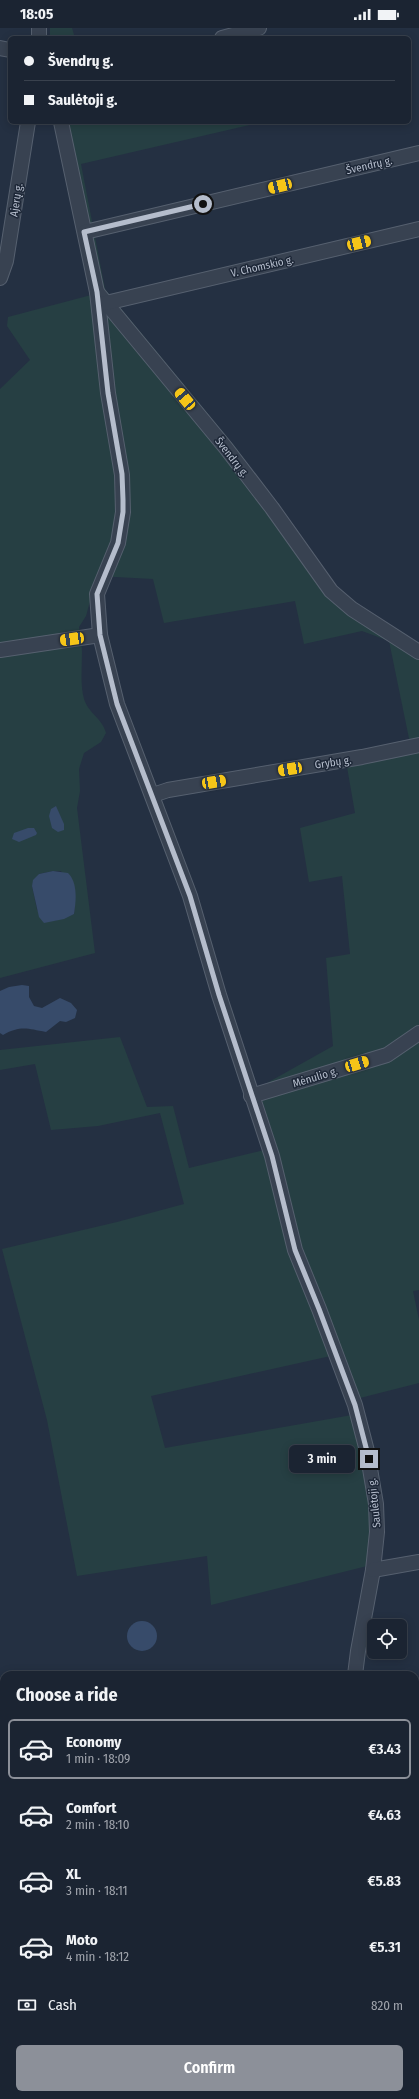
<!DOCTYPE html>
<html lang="en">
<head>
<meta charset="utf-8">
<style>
  body { margin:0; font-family:"Fira Sans Condensed",sans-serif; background:#28303e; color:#f1f3f6; height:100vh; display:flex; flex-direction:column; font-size:15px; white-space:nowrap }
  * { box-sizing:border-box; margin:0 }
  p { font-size:13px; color:#a0a4ac }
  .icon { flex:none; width:22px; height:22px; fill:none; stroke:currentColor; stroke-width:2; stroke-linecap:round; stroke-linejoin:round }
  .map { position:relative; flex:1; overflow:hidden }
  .sheet { position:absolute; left:0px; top:1643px; width:419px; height:428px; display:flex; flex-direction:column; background:#1b2432; border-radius:12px 12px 0 0; box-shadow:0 2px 10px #0003,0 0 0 1px #39414d }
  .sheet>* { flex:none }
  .guide { position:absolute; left:8px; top:8px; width:403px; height:88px; border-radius:6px; box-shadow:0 2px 10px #0003,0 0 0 1px #39414d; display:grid; align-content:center; height:88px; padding:0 16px; background:#1b2432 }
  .buttons { position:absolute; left:367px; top:1591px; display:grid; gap:8px }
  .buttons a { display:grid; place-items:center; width:40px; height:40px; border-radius:6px; background:#1b2432; box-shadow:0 2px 10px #0003,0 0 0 1px #39414d; font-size:20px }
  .end { position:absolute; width:18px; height:18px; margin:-9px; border:5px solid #b5bdcc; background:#111; box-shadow:0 0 0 2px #111 }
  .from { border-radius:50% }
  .bubble { position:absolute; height:28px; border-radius:6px; background:#1b2432; box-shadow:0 2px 10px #0003,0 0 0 1px #39414d; font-size:13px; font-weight:600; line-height:28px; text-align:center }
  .car { position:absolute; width:12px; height:24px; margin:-12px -6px; border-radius:5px; box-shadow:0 0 3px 1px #0007; background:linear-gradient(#f5c518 24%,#345 0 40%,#f5c518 0 76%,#345 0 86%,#f5c518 0) }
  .guide b { display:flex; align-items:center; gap:14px; height:38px; font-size:15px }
  .guide b+b { border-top:1px solid #39414d }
  .guide i { width:10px; height:10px; background:#f1f3f6 }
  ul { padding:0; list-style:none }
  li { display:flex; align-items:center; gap:12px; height:60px; margin:0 8px 6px; padding:0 8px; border:2px solid transparent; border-radius:6px }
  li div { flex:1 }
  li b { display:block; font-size:15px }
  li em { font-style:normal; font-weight:600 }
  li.on { border-color:#8c9099 }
  li>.icon { width:36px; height:36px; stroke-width:1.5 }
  h2 { padding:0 16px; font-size:18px; line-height:48px }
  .pay { display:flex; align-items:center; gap:10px; height:44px; padding:0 16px; font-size:15px }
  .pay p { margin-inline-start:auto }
  .primary-button { display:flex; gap:8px; margin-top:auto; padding:8px 16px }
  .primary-button a { flex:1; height:46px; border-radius:6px; background:#8c9099; color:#fff; font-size:16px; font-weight:600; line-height:46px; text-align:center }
  .status { display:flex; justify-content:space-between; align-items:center; height:28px; padding:0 20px; background:#1b2432; direction:ltr }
  .status svg { height:11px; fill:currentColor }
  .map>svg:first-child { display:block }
  .green { fill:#263f43; fill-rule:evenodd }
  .water { fill:#374b6a }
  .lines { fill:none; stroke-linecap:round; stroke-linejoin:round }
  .minor-casing { stroke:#56606f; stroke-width:16 }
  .minor { stroke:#384251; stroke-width:14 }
  .route { stroke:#b5bdcc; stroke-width:5 }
  .labels { text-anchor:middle; stroke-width:3; stroke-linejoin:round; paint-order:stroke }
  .street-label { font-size:11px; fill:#b5bdcc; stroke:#1d2737 }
</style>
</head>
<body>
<div class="status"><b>18:05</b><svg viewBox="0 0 49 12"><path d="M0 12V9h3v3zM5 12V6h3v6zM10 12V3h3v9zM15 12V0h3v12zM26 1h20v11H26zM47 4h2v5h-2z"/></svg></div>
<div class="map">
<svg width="419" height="2071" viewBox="0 0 419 2071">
  <rect width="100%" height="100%" fill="#243042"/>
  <g class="green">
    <polygon points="50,0 72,0 75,10 50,10"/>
    <path d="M57,94h206l-182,42 24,125 132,160 102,144 80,53v644l-6,1 6,29v63l-59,15 -16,-45 -193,43 14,52 187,-33 16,68 3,82 -160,40 -4,-49 -130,20 -30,-156 -45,-171 115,-27 67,-18 -24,-91 -62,13 -47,4 -16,-66 -35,6v-20l120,-13 27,70 26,-1 16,62 88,-21 -19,-59 75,-42 -7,-88 24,-4 -8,-78 -33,6 -9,-54 55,-15 -8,-46 65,-14 -23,-112 -27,-10 -58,13 -9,-43 -131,22 -11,-44 -56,-3 -11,40 -7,11c1,9 3,17 3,25 0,16 -2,32 2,47 5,15 18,19 22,34l-5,9 -17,11 -5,16 1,22 -3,17 18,145 -95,25v-589l30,-29 -23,-34 1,-9 87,-23zM53,843h8c11,18 16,22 13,43l-20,7 -17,-11 -5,-24 7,-12z"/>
    <polygon points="415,1781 419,1784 419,1944 415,1945"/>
    <polygon points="0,1837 4,1842 4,1898 0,1899"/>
    <polygon points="0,1908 4,1914 4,2067 181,2067 184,2071 0,2071"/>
    <polygon points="419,2020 419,2071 197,2071 194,2067 415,2067 415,2021"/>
  </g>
  <g class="water">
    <polygon points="56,778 64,796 64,802 58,804 52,800 49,788 51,781"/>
    <polygon points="28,800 34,800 37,805 36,807 19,814 12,811 14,805"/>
    <path d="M53,843l15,2c10,10 8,28 6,41l-10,5 -20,4 -5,-6 -7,-31 1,-6 6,-6z"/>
    <path d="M22,957l7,1v11l5,9 8,2 18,-10 11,5 6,7 -2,8 -9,4 -6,-1 -14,11c-18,-3 -25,-7 -43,3l-3,-2v-42l9,-4z"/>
    <circle cx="142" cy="1608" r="15"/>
  </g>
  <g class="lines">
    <g class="minor-casing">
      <g id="minor">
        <polyline points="39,10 39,0"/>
        <polyline points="222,10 259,0"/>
        <polyline points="0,20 10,22"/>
        <polyline points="61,94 97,264 108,365 122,447 123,484 118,515 97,566 100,607 117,676 190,868 219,967 272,1128 295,1222 319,1281 355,1377 367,1423 376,1476 377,1504 373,1542 358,1623 355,1647"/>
        <polyline points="85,204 419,125"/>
        <polyline points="0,250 6,233 28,94"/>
        <polyline points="97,264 226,420 272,480 331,563 352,581 419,624"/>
        <polyline points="106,275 419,201"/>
        <polyline points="0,622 100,607"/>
        <polyline points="153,767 168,762 362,729 419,717"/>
        <polyline points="251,1068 387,1027 419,1005"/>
        <polyline points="373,1542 419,1534"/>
        <polyline points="415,1698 419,1697"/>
        <polyline points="0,1796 4,1795"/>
        <polyline points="0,1831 4,1836"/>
        <polyline points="188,2067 191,2071"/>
      </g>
    </g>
    <use href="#minor" class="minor"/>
  </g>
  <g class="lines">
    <polyline class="route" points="203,176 84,204 97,264 108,365 122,446 123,472 123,484 118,515 97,566 100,607 117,676 190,868 219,967 272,1128 295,1222 319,1281 355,1377 369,1431"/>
  </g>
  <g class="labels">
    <g class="street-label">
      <text transform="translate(369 137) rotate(-13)" y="4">Švendrų g.</text>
      <text transform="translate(16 172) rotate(-81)" y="4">Ajerų g.</text>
      <text transform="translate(262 238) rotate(-13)" y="4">V. Chomskio g.</text>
      <text transform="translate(232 429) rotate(52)" y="4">Švendrų g.</text>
      <text transform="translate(333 734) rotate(-8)" y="4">Grybų g.</text>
      <text transform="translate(315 1049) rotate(-17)" y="4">Mėnulio g.</text>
      <text transform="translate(374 1475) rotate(-96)" y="4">Saulėtoji g.</text>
    </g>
  </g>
</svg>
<div class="buttons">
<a><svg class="icon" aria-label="locate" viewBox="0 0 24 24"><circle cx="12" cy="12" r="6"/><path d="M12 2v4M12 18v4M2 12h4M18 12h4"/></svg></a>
</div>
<i class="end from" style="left:203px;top:176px"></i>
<i class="end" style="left:369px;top:1431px"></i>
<div class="bubble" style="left:289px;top:1417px;width:66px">3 min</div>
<i class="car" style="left:280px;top:158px;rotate:256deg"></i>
<i class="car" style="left:359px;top:215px;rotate:76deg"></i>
<i class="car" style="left:185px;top:371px;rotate:320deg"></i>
<i class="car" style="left:72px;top:611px;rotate:262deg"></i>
<i class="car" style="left:290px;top:741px;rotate:260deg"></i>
<i class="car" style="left:214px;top:754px;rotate:80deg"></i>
<i class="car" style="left:357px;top:1036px;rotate:73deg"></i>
<div class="guide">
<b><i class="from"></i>Švendrų g.</b>
<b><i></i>Saulėtoji g.</b>
</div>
<section class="sheet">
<h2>Choose a ride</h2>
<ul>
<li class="on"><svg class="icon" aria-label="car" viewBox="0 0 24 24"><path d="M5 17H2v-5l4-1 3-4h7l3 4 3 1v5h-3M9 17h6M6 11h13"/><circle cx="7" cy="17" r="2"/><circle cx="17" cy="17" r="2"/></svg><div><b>Economy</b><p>1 min · 18:09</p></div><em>€3.43</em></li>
<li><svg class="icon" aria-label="car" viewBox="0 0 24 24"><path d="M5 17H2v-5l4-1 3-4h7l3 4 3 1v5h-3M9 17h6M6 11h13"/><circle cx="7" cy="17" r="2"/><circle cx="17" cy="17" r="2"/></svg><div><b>Comfort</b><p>2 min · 18:10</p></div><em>€4.63</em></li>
<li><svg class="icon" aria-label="car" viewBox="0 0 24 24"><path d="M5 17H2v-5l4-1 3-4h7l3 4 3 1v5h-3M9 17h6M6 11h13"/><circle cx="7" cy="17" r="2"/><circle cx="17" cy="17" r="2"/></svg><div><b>XL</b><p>3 min · 18:11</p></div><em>€5.83</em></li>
<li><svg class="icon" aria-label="car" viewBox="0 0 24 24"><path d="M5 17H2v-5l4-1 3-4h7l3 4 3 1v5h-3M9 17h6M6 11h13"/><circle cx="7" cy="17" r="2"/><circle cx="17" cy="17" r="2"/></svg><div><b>Moto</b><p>4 min · 18:12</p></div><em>€5.31</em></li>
</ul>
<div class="pay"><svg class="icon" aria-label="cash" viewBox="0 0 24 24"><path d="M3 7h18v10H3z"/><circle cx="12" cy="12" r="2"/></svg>Cash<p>820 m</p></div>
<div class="primary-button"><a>Confirm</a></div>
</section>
</div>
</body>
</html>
